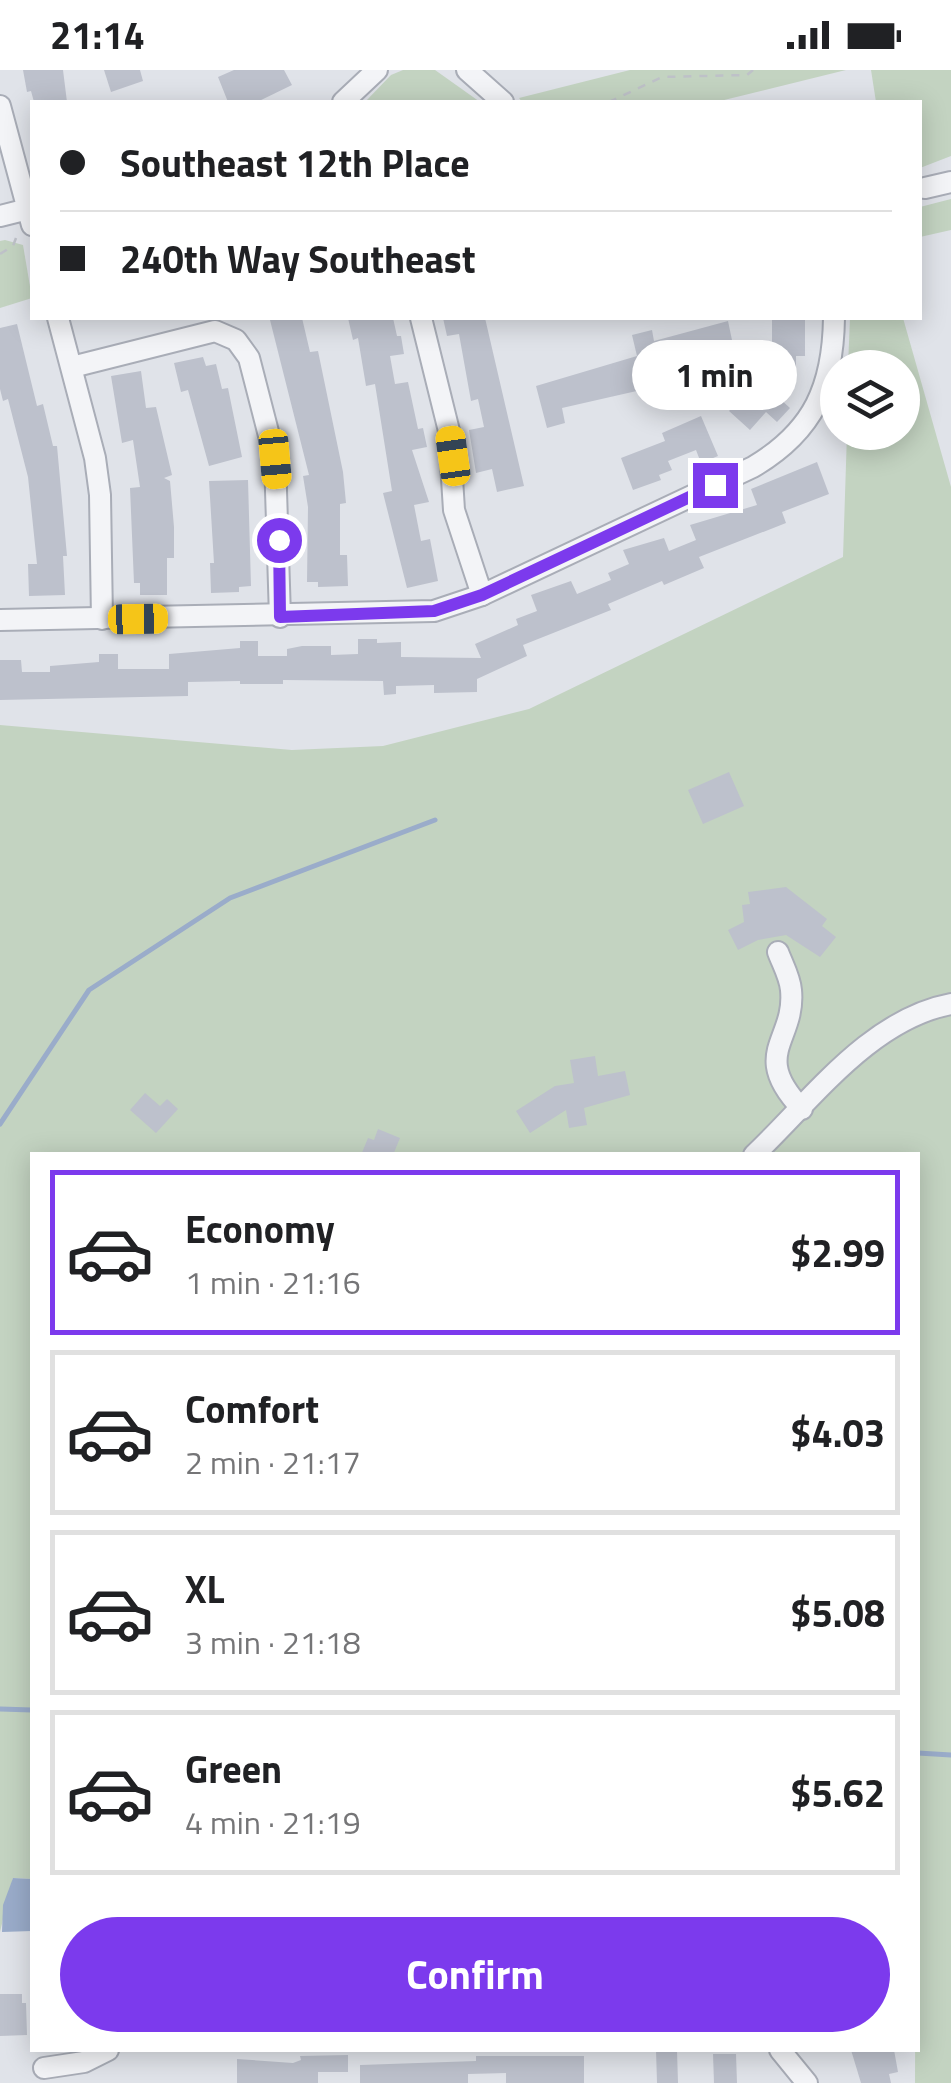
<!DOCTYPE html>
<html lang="en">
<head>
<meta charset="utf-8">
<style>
  body { margin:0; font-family:"Titillium Web",sans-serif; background:#f6f6f6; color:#202124; height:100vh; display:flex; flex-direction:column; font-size:38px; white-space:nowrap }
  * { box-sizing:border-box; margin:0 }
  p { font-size:32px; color:#757577 }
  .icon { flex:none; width:55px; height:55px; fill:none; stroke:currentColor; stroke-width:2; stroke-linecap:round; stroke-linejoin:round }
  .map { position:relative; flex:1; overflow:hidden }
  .side { position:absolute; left:30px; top:1082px; width:890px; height:900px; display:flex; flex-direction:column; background:#fff; border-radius:0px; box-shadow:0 5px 25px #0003 }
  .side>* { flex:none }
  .banner { position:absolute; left:30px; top:30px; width:892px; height:220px; border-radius:0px; box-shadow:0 5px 25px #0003; display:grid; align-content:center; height:220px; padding:0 30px; background:#fff }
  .fabs { position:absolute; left:820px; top:280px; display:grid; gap:20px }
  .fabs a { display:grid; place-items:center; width:100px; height:100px; border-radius:50%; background:#fff; box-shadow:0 5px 25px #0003; font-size:50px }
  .end { position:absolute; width:45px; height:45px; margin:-22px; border:12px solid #7c3aed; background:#fff; box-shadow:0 0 0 5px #fff }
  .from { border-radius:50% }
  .bubble { position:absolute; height:70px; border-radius:35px; background:#fff; box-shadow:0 5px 25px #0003; font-size:32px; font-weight:700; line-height:70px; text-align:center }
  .car { position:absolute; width:30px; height:60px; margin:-30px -15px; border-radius:12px; box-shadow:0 0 8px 2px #0007; background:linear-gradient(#f5c518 24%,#345 0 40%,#f5c518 0 76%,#345 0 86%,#f5c518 0) }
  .banner b { display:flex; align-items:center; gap:35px; height:95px; font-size:38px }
  .banner b+b { border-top:2px solid #e0e0e0 }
  .banner i { width:25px; height:25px; background:#202124 }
  ul { padding:18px 0 0; list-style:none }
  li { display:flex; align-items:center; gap:30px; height:165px; margin:0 20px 15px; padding:0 10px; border:5px solid #e0e0e0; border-radius:0px }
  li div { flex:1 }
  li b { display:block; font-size:38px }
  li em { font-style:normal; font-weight:700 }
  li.active { border-color:#7c3aed }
  li>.icon { width:90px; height:90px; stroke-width:1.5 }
  .action { display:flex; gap:20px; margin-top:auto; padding:20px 30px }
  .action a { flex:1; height:115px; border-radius:60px; background:#7c3aed; color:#fff; font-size:40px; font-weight:700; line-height:115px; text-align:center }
  .status { display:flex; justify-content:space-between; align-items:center; height:70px; padding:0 50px; background:#fff; direction:ltr }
  .status svg { height:28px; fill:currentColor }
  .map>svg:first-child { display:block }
  .green { fill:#c3d3c1 }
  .water { fill:#9aacca }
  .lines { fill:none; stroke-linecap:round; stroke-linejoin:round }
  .stream { stroke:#9aacca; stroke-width:5 }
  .building { fill:#bdc1cc }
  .minor-casing { stroke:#a9adb7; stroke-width:24 }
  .path { stroke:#bec1c8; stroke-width:2.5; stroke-dasharray:8 8; stroke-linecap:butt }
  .minor { stroke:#f3f4f7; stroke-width:20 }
  .route { stroke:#7c3aed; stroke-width:12 }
</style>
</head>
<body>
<div class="status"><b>21:14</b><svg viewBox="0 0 49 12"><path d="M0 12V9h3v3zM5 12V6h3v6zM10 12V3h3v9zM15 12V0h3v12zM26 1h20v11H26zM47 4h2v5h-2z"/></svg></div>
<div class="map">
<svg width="951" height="2013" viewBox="0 0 951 2013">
  <rect width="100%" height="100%" fill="#e0e3e9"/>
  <g class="green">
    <polygon points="403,0 435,0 480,32 365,32 391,5"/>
    <polygon points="630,0 846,0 716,32 522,32 519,28"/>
    <polygon points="871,0 951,0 951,86 920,98 920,32 876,32"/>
    <polygon points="951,129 951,160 920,167 920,137"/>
    <polygon points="5,170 23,175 32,228 0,238 0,171"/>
    <polygon points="850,248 903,248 951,417 951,2013 915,2013 918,1085 32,1085 32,1809 13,1808 0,1862 0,655 292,680 383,676 529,639 843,487 847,363 902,362 902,298 848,297"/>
  </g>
  <polygon class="water" points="13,1808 32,1809 32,1861 2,1862 3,1835"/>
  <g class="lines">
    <g class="stream">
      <polyline points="0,1054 89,920 230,828 435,750"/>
      <polyline points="0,1639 32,1640"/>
      <polyline points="918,1683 951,1685"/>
    </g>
  </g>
  <g class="building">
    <polygon points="23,0 63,0 67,32 34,32 31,21 27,22"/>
    <polygon points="104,0 140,0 143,11 111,22"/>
    <polygon points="234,0 284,0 292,15 257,32 228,32 218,7"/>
    <polygon points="280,248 302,248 310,282 318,281 343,402 346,433 340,434 340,485 347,485 348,516 318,517 318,512 307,512 308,437 303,406 309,405 270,250"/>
    <polygon points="348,248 393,248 397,266 401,266 404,284 390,286 395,314 408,312 418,359 423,358 427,377 412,380 429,432 414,435 421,471 430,469 438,511 407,518 383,423 392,421 375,314 366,316 358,268 353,270"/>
    <polygon points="443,248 485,248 524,416 497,422 492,399 476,403 469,360 484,357 478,329 471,331 459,264 447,266"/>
    <polygon points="772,248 805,248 805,286 796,286 796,301 772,301 772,293 780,285 772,286"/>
    <polygon points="728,251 737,294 718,297 715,283 678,291 679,294 660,298 663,315 562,338 565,353 547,358 536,316 637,286 632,265 652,260 654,271"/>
    <polygon points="17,254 37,336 43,334 53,376 57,376 67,486 63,486 65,525 29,526 28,494 37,494 28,407 8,329 3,331 0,319 0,258"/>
    <polygon points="203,287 206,296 216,294 222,319 228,318 242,387 209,396 188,320 181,322 174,293"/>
    <polygon points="141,301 146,338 156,337 172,405 164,408 170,411 174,457 174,488 167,488 167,525 140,525 140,513 134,513 130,418 140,417 133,370 122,373 111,306"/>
    <polygon points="758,309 790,338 777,352 766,342 750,360 729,341"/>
    <polygon points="701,346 718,386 701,393 696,380 668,391 672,400 659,405 661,410 633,420 621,388 665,371 662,363"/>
    <polygon points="817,392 829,424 782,442 786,453 699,487 704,498 664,515 662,511 608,534 611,540 523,575 527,586 477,609 477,622 434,623 434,615 396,616 396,624 384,625 383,611 283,610 283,614 240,614 240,611 188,612 188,626 0,630 0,590 21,590 22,602 50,602 50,596 99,592 99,584 118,584 118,599 169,599 169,584 240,578 240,571 258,571 258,586 287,586 287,579 302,576 331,576 331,585 358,584 358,569 377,569 377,573 401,572 401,587 481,588 475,574 518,555 516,549 537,541 531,525 571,511 577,524 611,510 608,503 629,494 623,480 664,468 669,481 696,470 690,455 757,435 751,419"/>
    <polygon points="248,410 251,516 239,517 239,522 211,523 210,493 214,493 209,411"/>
    <polygon points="729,702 744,736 703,754 688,720"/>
    <polygon points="786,817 827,849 822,856 836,867 820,887 786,865 758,870 738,880 728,860 744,852 742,835 750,834 748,822"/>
    <polygon points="595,986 598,1006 625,1001 630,1025 584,1038 587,1055 569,1058 566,1040 530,1063 516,1041 555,1016 574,1013 570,990"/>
    <polygon points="145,1023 160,1036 167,1029 178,1039 156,1063 130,1040"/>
    <polygon points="378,1059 400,1068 393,1085 361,1085 368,1068 374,1070"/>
    <polygon points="0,1924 22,1924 22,1933 26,1933 27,1965 0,1966"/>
    <polygon points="677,1980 678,2013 657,2013 656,1981"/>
    <polygon points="851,1980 894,1980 898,2002 889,2004 891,2013 861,2013"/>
    <polygon points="713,1984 736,1984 737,2013 714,2013"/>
    <polygon points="348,1985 348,2002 318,2002 318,2013 237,2013 237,1989 293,1993 301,1990 300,1986"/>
    <polygon points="476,1986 584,1986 584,2013 506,2013 506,2003 468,2004 468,2013 360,2013 360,1995 476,1991"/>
  </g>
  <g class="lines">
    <g class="minor-casing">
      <g id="minor">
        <polyline points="467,0 503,32"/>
        <polyline points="343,32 377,0"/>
        <polyline points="0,36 32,155"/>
        <polyline points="925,118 951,112"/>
        <polyline points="0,146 32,138"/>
        <polyline points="58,248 95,388 100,425 102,549"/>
        <polyline points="421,248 449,361 454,440 482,525"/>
        <polyline points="72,297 215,261 236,270 249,288 275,389 280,547"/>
        <path d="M0,550l434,-9 48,-16 271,-128c61,-36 80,-81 81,-149"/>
        <path d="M778,882c4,11 12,25 13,38 5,51 -42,63 11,119"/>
        <path d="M754,1085c57,-54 116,-136 197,-151"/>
        <polyline points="780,1980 807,2013"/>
        <polyline points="44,1998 84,1992 108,1980"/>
      </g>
    </g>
    <g class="path">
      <polyline points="553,32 558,32"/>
      <polyline points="609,32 662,7 747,5 753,0"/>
      <polyline points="0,184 13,176 16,168"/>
    </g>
    <use href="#minor" class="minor"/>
  </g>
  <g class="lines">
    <polyline class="route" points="279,470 280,547 434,541 482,525 715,415"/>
  </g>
</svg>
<div class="fabs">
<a><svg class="icon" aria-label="layers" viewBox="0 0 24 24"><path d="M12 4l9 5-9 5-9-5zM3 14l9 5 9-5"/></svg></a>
</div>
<i class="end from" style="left:279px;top:470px"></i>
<i class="end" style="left:715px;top:415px"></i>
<div class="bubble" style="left:632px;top:270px;width:165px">1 min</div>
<i class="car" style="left:453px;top:386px;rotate:352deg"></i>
<i class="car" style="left:275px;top:389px;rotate:175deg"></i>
<i class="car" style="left:138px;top:549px;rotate:89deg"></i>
<div class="banner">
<b><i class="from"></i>Southeast 12th Place</b>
<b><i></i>240th Way Southeast</b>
</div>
<section class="side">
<ul>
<li class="active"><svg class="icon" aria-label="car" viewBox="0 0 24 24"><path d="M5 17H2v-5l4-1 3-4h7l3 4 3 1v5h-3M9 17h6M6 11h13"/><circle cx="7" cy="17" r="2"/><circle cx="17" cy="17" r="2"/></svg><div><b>Economy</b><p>1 min · 21:16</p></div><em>$2.99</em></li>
<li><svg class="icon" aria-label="car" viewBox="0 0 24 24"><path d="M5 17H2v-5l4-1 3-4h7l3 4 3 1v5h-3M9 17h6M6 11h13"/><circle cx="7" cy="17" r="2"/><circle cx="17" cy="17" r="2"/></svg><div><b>Comfort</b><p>2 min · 21:17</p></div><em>$4.03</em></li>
<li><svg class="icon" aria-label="car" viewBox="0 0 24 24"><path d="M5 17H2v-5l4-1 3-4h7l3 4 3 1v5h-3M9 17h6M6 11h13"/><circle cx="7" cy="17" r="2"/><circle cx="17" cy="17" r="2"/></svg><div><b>XL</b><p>3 min · 21:18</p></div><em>$5.08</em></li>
<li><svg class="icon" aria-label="car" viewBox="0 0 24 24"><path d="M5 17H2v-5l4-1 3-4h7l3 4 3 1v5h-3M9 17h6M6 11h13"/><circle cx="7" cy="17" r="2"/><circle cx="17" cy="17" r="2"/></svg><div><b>Green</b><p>4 min · 21:19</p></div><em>$5.62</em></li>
</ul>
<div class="action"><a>Confirm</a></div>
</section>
</div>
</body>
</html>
